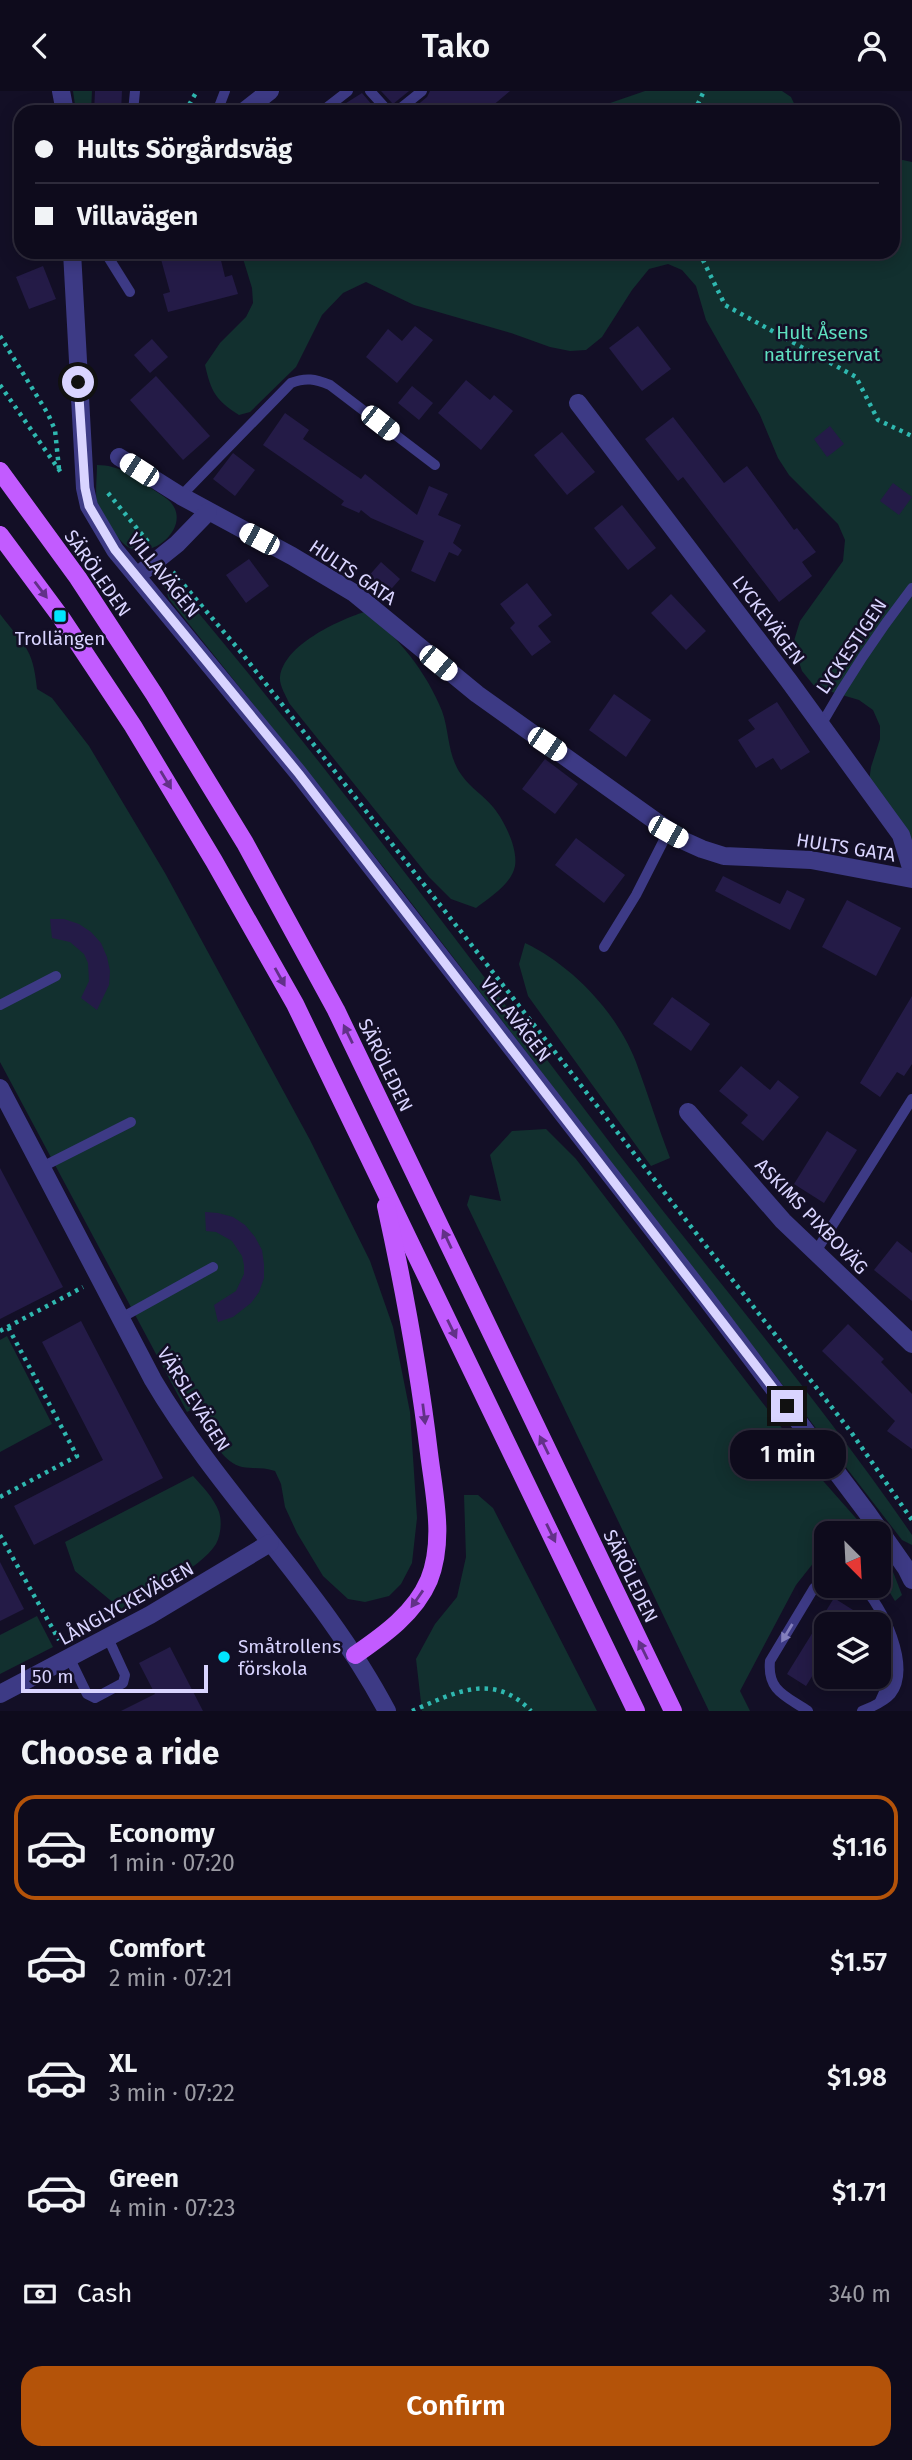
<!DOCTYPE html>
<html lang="en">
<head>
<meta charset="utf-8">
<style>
  body { margin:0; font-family:"Fira Sans",sans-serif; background:#171425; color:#f1f3f6; height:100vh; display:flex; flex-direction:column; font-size:26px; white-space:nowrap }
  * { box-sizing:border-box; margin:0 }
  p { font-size:23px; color:#9b9ba3 }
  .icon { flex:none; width:38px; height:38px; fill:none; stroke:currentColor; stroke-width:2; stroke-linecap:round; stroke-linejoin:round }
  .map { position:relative; height:1620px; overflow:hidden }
  .side { display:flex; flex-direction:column; background:#0e0b1c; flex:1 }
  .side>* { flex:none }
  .banner { position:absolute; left:14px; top:14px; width:886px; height:154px; border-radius:21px; box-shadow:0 4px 18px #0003,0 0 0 2px #2e2b3b; display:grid; align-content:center; height:154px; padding:0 21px; background:#0e0b1c }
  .needle { width:46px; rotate:156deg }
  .tools { position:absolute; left:814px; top:1430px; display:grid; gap:14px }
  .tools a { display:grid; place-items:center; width:77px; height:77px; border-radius:14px; background:#0e0b1c; box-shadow:0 4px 18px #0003,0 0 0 2px #2e2b3b; font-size:35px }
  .scale { position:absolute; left:21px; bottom:18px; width:187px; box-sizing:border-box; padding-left:7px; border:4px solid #d9d4ff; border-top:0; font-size:19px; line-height:24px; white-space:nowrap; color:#d9d4ff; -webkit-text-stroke:5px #130f26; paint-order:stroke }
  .end { position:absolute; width:32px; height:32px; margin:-16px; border:9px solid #d9d4ff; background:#111; box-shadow:0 0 0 4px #111 }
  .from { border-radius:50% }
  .bubble { position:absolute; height:49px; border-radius:21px; background:#0e0b1c; box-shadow:0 4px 18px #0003,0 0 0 2px #2e2b3b; font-size:23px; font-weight:600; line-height:49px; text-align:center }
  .car { position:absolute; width:21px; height:42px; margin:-21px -10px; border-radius:9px; box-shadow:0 0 5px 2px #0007; background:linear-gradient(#fff 24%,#345 0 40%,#fff 0 76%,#345 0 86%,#fff 0) }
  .banner b { display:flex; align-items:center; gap:24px; height:66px; font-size:26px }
  .banner b+b { border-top:2px solid #2e2b3b }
  .banner i { width:18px; height:18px; background:#f1f3f6 }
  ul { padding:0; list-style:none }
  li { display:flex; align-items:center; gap:21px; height:105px; margin:0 14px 10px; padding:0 7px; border:4px solid transparent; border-radius:21px }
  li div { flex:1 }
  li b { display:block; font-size:26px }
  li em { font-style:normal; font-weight:600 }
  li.selected { border-color:#b45309 }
  li>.icon { width:63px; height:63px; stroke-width:1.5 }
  h2 { padding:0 21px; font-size:32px; line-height:84px }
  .pay { display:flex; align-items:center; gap:18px; height:77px; padding:0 21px; font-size:26px }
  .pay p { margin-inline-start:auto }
  .button { display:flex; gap:14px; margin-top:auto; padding:14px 21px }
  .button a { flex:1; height:80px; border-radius:21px; background:#b45309; color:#fff; font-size:28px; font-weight:600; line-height:80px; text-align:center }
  header { display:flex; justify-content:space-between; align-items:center; height:91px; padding:0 21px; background:#0e0b1c; font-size:32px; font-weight:600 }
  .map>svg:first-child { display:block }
  .green { fill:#12302f }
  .building { fill:#241b47 }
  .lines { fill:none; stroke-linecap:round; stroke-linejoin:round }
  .path { stroke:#2fb8b0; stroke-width:4.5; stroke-dasharray:3.5 5; stroke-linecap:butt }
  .lane { stroke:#3d3a85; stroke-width:10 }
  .street { stroke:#3d3a85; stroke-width:18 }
  .primary { stroke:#c25bff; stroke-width:18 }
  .oneway { fill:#623188 }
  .oneway2 { fill:#837fbc }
  .route { stroke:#d9d4ff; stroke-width:9 }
  .poi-dot { fill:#00e5ff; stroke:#130f26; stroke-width:2.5 }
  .labels { text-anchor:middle; stroke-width:5; stroke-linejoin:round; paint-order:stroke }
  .park-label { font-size:19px; fill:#5fe0c0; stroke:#130f26 }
  .street-label { font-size:19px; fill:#d9d4ff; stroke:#130f26 }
  .poi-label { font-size:19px; fill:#d9d4ff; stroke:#130f26 }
</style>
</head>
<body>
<header><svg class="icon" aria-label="back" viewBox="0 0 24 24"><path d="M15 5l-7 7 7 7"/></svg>Tako<svg class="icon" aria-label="person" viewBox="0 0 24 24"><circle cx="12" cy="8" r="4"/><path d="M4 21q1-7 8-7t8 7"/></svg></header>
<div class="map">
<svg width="912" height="1620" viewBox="0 0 912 1620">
  <rect width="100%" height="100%" fill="#130f26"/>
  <g class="green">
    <polygon points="73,0 92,0 91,21 76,21"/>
    <polygon points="645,0 782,0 791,6 798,21 584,21"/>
    <path d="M893,67l19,4v700l-44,-73 3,-22 9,-28v-13l-7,-16 -14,-10 -44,-13 -13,-16 -9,-27 7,-23 43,-60 2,-21 -7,-16 -49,-49 -11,-17 -18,-43 -54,-95 -10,-34 -14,-16 -14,-6 -19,5 -17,21 -30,47 -16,13 -16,1 -20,-4 -39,-14 -97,-28 -48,-23 -23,11 -21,22 -26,52 -46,45 -11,3c-23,-15 -28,-23 -34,-50l15,-22 26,-26 7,-14 -1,-15 -11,-36h651z"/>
    <path d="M97,374c22,0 36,11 54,23 8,6 20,11 24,21 10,24 -26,51 -47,38 -7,-4 -13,-14 -18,-20 -5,-7 -11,-15 -13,-24 -2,-11 0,-26 0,-38z"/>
    <path d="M165,482c159,187 304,385 452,579 98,127 204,250 295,383v10l-10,-5 -506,-657 -227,-284 -6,-16z"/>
    <path d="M364,521c33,22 63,61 78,99 8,22 5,46 21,66 8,11 21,19 30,30 11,13 25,41 22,59 -4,19 -25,31 -39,42l-25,-9 -22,-22 -140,-174c-3,-7 -10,-18 -9,-26 4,-32 57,-56 84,-65z"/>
    <path d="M0,523c23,31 33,32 37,75l15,9 37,48 76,127 145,267 60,121 23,66 17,85 7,106 -5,45 -11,21 -12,12 -24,6 -17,-3 -25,-23 -26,-43 -12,-26 -4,-23 -6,-13c-12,-4 -22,-2 -33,-4 -17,-4 -31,-26 -35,-42 -2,-6 -1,-15 -2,-22l-18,9 -187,-350z"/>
    <path d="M525,852c48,23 92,70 111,119 12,32 22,65 34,96l-19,8 -123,-170 -9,-32z"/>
    <polygon points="546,1038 576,1068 817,1383 869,1442 826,1442 826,1456 796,1494 740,1600 750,1620 709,1620 467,1114 470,1104 501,1110 490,1064 512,1040"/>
    <polygon points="7,1245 52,1333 0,1361 0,1249"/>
    <path d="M193,1385c9,10 21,22 26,36 3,9 2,23 -3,32 -16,25 -69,51 -95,65l-46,-38 -10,-29z"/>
    <polygon points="464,1404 478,1404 493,1417 597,1620 422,1620 416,1568 435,1533 457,1506 466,1466"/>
    <polygon points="879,1455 888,1468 902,1504 895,1510 879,1484"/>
    <polygon points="37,1525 53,1556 0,1583 0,1544"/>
  </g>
  <g class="building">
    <polygon points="95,0 122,0 121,21 94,21"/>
    <polygon points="381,0 409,0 393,13"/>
    <polygon points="430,0 510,0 485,21 409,21 427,6"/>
    <polygon points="362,2 378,21 334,21 343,14"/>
    <polygon points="159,161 219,161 225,186 232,184 238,203 168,221 163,203 170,201"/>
    <polygon points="43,175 56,208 29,218 16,186"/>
    <polygon points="415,235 433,249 397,292 366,266 388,238 402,250"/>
    <polygon points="638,235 671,278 642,300 609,257"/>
    <polygon points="152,248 168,266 150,282 134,264"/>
    <polygon points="156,285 210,345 183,369 130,309"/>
    <polygon points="466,289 490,309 494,304 513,320 481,359 438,322"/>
    <polygon points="412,295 433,312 419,329 398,312"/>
    <polygon points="285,322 309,339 303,348 361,388 365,383 417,424 429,395 448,403 438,424 461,434 453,452 462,459 458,465 449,461 435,491 411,480 424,450 371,427 361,419 359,422 341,414 344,410 263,354"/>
    <polygon points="673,326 724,392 747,375 794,439 797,437 816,461 802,471 812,485 779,511 683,386 678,390 645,348"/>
    <polygon points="830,335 844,353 827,366 814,348"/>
    <polygon points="562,341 595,381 567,404 534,364"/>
    <polygon points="233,362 255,379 235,405 213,388"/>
    <polygon points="893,392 912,406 899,424 880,410"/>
    <polygon points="622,414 656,457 628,479 594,437"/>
    <polygon points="249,468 269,495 246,512 226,484"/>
    <polygon points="381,471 400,488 386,504 367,487"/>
    <polygon points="527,492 552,524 538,535 551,551 532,565 510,537 515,532 500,513"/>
    <polygon points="671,503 706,540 686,559 651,522"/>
    <polygon points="614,603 651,629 626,666 589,639"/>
    <polygon points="777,611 810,661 781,679 773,667 756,677 738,649 755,638 748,629"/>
    <polygon points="545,668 578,693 555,723 522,698"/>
    <polygon points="576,747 625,784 604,812 555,774"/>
    <polygon points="723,785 780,813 787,799 805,808 790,839 715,800"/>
    <polygon points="847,809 901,837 876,885 822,856"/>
    <polygon points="50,828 64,828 79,833 91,841 101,852 107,866 110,880 109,894 97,919 81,907 89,890 88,872 84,863 70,851 52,847"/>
    <polygon points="912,905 912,973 904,985 897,981 880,1006 860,992"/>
    <polygon points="672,906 710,933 691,960 653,933"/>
    <polygon points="741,975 770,999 778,989 799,1006 763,1050 741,1032 748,1024 719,1000"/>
    <polygon points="827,1040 857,1059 824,1112 794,1093"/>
    <polygon points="0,1077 63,1196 0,1228"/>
    <polygon points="205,1121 218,1122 233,1126 245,1134 255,1146 262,1159 264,1173 264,1187 259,1201 251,1212 233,1226 218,1231 214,1214 236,1200 244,1183 244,1174 242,1165 232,1150 216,1141 206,1140"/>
    <polygon points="897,1150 912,1162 912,1210 874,1179"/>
    <polygon points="81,1230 163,1387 34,1454 14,1415 103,1369 42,1251"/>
    <polygon points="848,1233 884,1268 881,1271 912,1303 912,1358 887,1340 895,1330 822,1260"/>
    <polygon points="0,1471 24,1518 0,1530"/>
    <polygon points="834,1507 853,1519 845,1533 826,1533 826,1563 806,1595 787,1583"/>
    <polygon points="170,1556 203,1620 121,1620 155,1603 139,1572"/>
  </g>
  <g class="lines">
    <g class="path">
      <polyline points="185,21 197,0"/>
      <polyline points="694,21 704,0"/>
      <polyline points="699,161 725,214 856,286 878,329 912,345"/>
      <polyline points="0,245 48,323 55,339 59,378"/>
      <polyline points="0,294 62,383"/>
      <polyline points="108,402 149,452"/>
      <polyline points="173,481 240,560 481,866 851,1341 912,1429"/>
      <polyline points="0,1240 83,1196"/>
      <polyline points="0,1406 77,1365 8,1236"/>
      <polyline points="0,1444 59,1549"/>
      <path d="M412,1620c42,-18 81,-40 119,0"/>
    </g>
    <g class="lane">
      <polyline points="370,0 389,21"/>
      <polyline points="133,21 135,0"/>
      <polyline points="217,21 225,0"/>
      <polyline points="321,21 348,0"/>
      <polyline points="396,21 422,0"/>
      <polyline points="105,161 130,201"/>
      <path d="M181,405l110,-113c15,-6 24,-4 39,2l105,80"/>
      <path d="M821,634c27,-48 57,-93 91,-137"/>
      <polyline points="604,856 636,804 668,741"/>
      <polyline points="0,914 56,885"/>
      <polyline points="42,1076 131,1031"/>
      <polyline points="815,1162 912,1008"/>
      <polyline points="121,1227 213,1176"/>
      <path d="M861,1494c22,21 51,82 30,109 -7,8 -19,13 -29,17"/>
      <polyline points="858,1532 861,1533"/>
      <path d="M878,1543c19,16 12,48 2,67"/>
      <polyline points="70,1568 87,1603 95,1607 123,1592 125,1584 108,1547"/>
      <path d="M808,1620c-22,-15 -41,-20 -38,-50l44,-73 12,-9"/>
    </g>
    <g class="street">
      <polyline points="61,0 65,21"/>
      <polyline points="243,21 270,0"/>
      <polyline points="72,161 85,397 89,415 115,459 299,683 705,1206 868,1423 906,1477 912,1489"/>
      <polyline points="578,312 789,590 901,744 912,780"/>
      <polyline points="119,366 181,405 292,465 354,502 477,603 682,749 702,758 724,765 811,769 912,788"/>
      <polyline points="137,485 177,453 208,421"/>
      <path d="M0,997l153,292c69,117 171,211 234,331"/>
      <polyline points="688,1021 783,1130 912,1253"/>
      <polyline points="0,1603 150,1524 270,1452"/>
    </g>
    <g class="primary">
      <polyline points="0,380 78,487 154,603 245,752 336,919 673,1620"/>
      <polyline points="0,444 60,525 133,635 214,770 295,913 636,1620"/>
      <path d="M355,1564c29,-20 60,-42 74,-75 16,-40 5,-86 0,-127 -10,-83 -25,-165 -43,-247"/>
    </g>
  </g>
  <defs><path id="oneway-solid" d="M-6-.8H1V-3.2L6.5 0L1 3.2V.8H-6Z" transform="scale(1.75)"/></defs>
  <g class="oneway">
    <use href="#oneway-solid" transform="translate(41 499) rotate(53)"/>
    <use href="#oneway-solid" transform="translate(166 689) rotate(59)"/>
    <use href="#oneway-solid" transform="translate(280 886) rotate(61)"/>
    <use href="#oneway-solid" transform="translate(348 943) rotate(-116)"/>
    <use href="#oneway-solid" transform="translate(447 1148) rotate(-115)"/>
    <use href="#oneway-solid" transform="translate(452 1238) rotate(64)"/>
    <use href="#oneway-solid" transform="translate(424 1323) rotate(83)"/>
    <use href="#oneway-solid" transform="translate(544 1354) rotate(-116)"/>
    <use href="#oneway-solid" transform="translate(551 1442) rotate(64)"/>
    <use href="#oneway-solid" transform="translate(417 1508) rotate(125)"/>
    <use href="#oneway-solid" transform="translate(643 1559) rotate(-116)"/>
  </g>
  <use class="oneway2" href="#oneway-solid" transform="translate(787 1542) rotate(121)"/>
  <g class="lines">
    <polyline class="route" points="78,291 85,397 89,415 115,459 299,683 787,1315"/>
  </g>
  <g class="poi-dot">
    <rect x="53" y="518" width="14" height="14" rx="3.5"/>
    <circle cx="224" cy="1566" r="7"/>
  </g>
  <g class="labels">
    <g class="park-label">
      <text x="822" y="248">Hult Åsens<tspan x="822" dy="22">naturreservat</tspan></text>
    </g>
    <g class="street-label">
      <text transform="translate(353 481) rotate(34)" y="7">HULTS GATA</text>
      <text transform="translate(98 482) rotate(55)" y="7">SÄRÖLEDEN</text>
      <text transform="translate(164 484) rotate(51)" y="7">VILLAVÄGEN</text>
      <text transform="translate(769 529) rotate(53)" y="7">LYCKEVÄGEN</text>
      <text transform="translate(851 555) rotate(-56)" y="7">LYCKESTIGEN</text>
      <text transform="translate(846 756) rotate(9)" y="7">HULTS GATA</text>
      <text transform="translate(516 928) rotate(52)" y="7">VILLAVÄGEN</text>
      <text transform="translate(386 974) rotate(64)" y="7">SÄRÖLEDEN</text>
      <text transform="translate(812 1125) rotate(46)" y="7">ASKIMS PIXBOVÄG</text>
      <text transform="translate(194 1308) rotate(58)" y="7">VÄRSLEVÄGEN</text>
      <text transform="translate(631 1485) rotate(64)" y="7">SÄRÖLEDEN</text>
      <text transform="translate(126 1512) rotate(-29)" y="7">LÅNGLYCKEVÄGEN</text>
    </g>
    <g class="poi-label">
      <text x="60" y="554">Trollängen</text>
      <text x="238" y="1562" text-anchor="start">Småtrollens<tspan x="238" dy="22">förskola</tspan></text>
    </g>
  </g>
</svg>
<div class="tools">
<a><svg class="needle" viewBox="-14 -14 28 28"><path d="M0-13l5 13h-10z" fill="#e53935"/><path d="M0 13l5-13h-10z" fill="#9b9ba3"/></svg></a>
<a><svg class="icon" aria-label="layers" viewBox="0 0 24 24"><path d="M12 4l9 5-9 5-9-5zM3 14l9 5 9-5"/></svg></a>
</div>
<div class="scale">50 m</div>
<i class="end from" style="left:78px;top:291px"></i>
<i class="end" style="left:787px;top:1315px"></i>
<div class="bubble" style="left:730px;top:1339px;width:116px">1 min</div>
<i class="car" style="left:380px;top:332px;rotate:128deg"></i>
<i class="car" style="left:139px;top:379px;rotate:303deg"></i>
<i class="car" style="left:259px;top:448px;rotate:298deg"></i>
<i class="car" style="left:438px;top:572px;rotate:129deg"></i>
<i class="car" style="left:547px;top:653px;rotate:124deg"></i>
<i class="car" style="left:668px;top:741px;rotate:119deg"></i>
<div class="banner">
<b><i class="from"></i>Hults Sörgårdsväg</b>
<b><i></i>Villavägen</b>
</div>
</div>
<section class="side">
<h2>Choose a ride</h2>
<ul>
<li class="selected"><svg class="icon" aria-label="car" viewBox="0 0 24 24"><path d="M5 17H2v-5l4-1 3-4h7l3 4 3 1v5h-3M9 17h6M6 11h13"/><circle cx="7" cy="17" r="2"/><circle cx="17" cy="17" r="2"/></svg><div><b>Economy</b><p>1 min · 07:20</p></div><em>$1.16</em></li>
<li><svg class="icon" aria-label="car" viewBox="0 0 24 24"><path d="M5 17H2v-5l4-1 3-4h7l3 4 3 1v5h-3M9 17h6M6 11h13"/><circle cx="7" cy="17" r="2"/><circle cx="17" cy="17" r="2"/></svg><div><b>Comfort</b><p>2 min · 07:21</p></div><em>$1.57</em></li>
<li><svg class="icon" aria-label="car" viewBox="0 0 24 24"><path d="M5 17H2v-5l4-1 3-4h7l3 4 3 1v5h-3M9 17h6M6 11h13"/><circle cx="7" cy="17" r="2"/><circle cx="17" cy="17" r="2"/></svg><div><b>XL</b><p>3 min · 07:22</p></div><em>$1.98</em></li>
<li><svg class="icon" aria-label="car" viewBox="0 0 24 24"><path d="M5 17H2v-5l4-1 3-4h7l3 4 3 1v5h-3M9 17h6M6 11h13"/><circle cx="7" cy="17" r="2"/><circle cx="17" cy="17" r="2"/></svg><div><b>Green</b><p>4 min · 07:23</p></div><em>$1.71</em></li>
</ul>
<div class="pay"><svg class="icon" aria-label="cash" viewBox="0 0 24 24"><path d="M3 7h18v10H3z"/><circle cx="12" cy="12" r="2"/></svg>Cash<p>340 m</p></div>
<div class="button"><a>Confirm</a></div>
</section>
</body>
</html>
